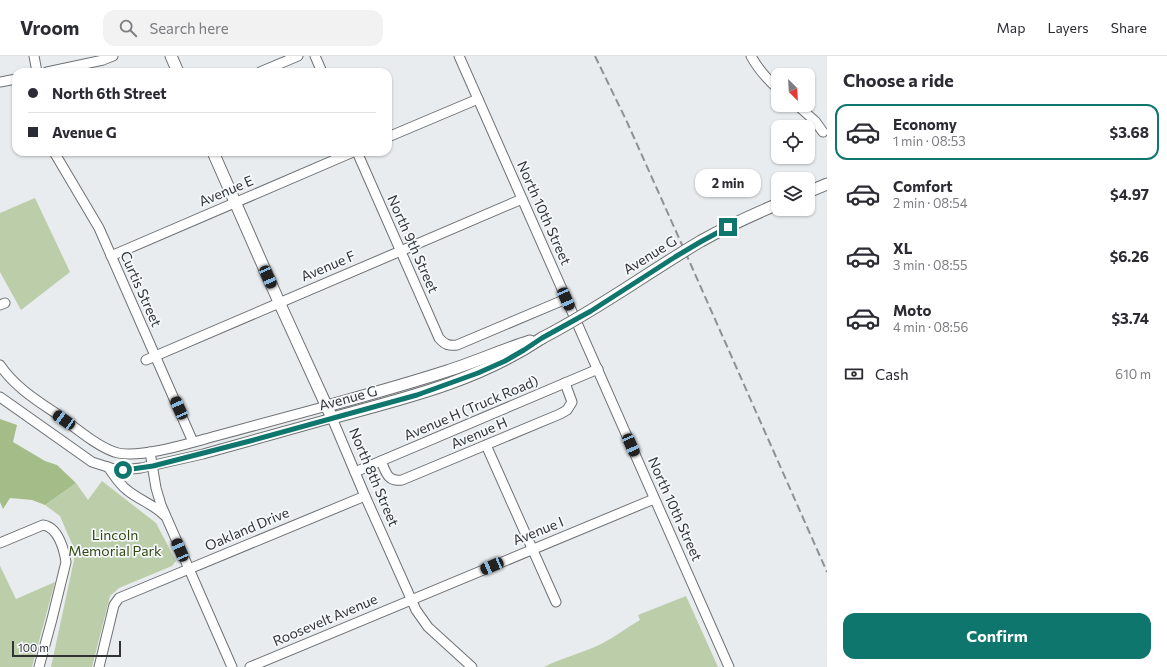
<!DOCTYPE html>
<html lang="en">
<head>
<meta charset="utf-8">
<style>
  body { margin:0; font-family:Commissioner,sans-serif; background:#f2f2f3; color:#2b2b33; height:100vh; display:flex; flex-direction:column; font-size:15px; white-space:nowrap }
  * { box-sizing:border-box; margin:0 }
  p { font-size:13px; color:#7c7c81 }
  .icon { flex:none; width:22px; height:22px; fill:none; stroke:currentColor; stroke-width:2; stroke-linecap:round; stroke-linejoin:round }
  .map { position:relative; flex:1; overflow:hidden }
  .panel { display:flex; flex-direction:column; background:#fff; width:340px }
  .panel>* { flex:none }
  .hud { position:absolute; left:12px; top:12px; width:380px; height:88px; border-radius:12px; box-shadow:0 1px 3px #0004; display:grid; align-content:center; height:88px; padding:0 16px; background:#fff }
  .needle { width:26px; rotate:156deg }
  .controls { position:absolute; left:771px; top:12px; display:grid; gap:8px }
  .controls a { display:grid; place-items:center; width:44px; height:44px; border-radius:8px; background:#fff; box-shadow:0 1px 3px #0004; font-size:20px }
  .scale { position:absolute; left:12px; bottom:10px; width:109px; box-sizing:border-box; padding-left:4px; border:2px solid #313233; border-top:0; font-size:11px; line-height:14px; white-space:nowrap; color:#313233; -webkit-text-stroke:3px #f5f9fc; paint-order:stroke }
  .end { position:absolute; width:18px; height:18px; margin:-9px; border:5px solid #0f766e; background:#fff; box-shadow:0 0 0 2px #fff }
  .from { border-radius:50% }
  .bubble { position:absolute; height:28px; border-radius:12px; background:#fff; box-shadow:0 1px 3px #0004; font-size:13px; font-weight:700; line-height:28px; text-align:center }
  .car { position:absolute; width:12px; height:24px; margin:-12px -6px; border-radius:5px; box-shadow:0 0 3px 1px #0007; background:linear-gradient(#222 24%,#8ab4d8 0 40%,#222 0 76%,#8ab4d8 0 86%,#222 0) }
  .hud b { display:flex; align-items:center; gap:14px; height:38px; font-size:15px }
  .hud b+b { border-top:1px solid #e1e1e2 }
  .hud i { width:10px; height:10px; background:#2b2b33 }
  ul { padding:0; list-style:none }
  li { display:flex; align-items:center; gap:12px; height:56px; margin:0 8px 6px; padding:0 8px; border:2px solid transparent; border-radius:12px }
  li div { flex:1 }
  li b { display:block; font-size:15px }
  li em { font-style:normal; font-weight:700 }
  li.on { border-color:#0f766e }
  li>.icon { width:36px; height:36px; stroke-width:1.5 }
  h2 { padding:0 16px; font-size:18px; line-height:48px }
  .pay { display:flex; align-items:center; gap:10px; height:44px; padding:0 16px; font-size:15px }
  .pay p { margin-inline-start:auto }
  .button { display:flex; gap:8px; margin-top:auto; padding:8px 16px }
  .button a { flex:1; height:46px; border-radius:12px; background:#0f766e; color:#fff; font-size:16px; font-weight:700; line-height:46px; text-align:center }
  header { display:flex; align-items:center; gap:24px; box-sizing:border-box; height:56px; padding:0 20px; background:#fff; border-bottom:1px solid #e1e1e2 }
  header strong { font-size:19px }
  nav { display:flex; gap:22px; margin-inline-start:auto; font-size:14px }
  .search { width:280px; height:36px; background:#f2f2f3; display:flex; align-items:center; gap:10px; box-sizing:border-box; padding:0 14px; border-radius:12px; color:#7c7c81; font-size:15px }
  main { display:flex; flex:1; min-height:0 }
  .map>svg:first-child { display:block }
  .green { fill:#bccda9 }
  .forest { fill:#a4bd88 }
  .lines { fill:none; stroke-linecap:round; stroke-linejoin:round }
  .minor-casing { stroke:#6e7174; stroke-width:11 }
  .major-casing { stroke:#6e7174; stroke-width:13 }
  .minor { stroke:#fff; stroke-width:9 }
  .major { stroke:#fff; stroke-width:11 }
  .rail { stroke:#8f9193; stroke-width:2; stroke-dasharray:8 4; stroke-linecap:butt }
  .major-bridge-casing { stroke:#6e7174; stroke-width:13; stroke-linecap:butt }
  .major-bridge { stroke:#fff; stroke-width:11 }
  .route { stroke:#0f766e; stroke-width:5 }
  .labels { text-anchor:middle; stroke-width:3.5; stroke-linejoin:round; paint-order:stroke }
  .street-label { font-size:14px; fill:#313233; stroke:#f5f9fc }
  .park-label { font-size:14px; fill:#32480e; stroke:#f5f9fc }
</style>
</head>
<body>
<header>
<strong>Vroom</strong>
<div class="search"><svg class="icon" aria-label="search" viewBox="0 0 24 24"><circle cx="10" cy="10" r="6"/><path d="M15 15l6 6"/></svg>Search here</div>
<nav><a>Map</a><a>Layers</a><a>Share</a></nav>
</header>
<main>
<div class="map">
<svg width="827" height="611" viewBox="0 0 827 611">
  <rect width="100%" height="100%" fill="#e8ecee"/>
  <g class="green">
    <polygon points="35,142 70,216 21,254 0,216 0,157"/>
    <polygon points="102,425 156,467 176,505 172,510 119,532 110,540 92,611 51,611 74,504 72,488 60,460 45,449 76,427 88,444"/>
    <polygon points="0,510 16,543 55,526 32,611 0,611"/>
    <path d="M686,540l32,71h-174c19,-10 40,-14 59,-24 13,-7 25,-16 37,-23l-2,-5z"/>
  </g>
  <polygon class="forest" points="0,363 17,369 13,386 45,405 57,409 76,427 45,449 32,444 10,442 3,453 0,446"/>
  <g class="lines">
    <g class="minor-casing">
      <g id="minor">
        <polyline points="34,0 37,16"/>
        <polyline points="315,0 322,16"/>
        <polyline points="459,0 729,611"/>
        <path d="M751,0c7,13 16,23 27,33"/>
        <polyline points="47,16 103,4 113,0"/>
        <polyline points="260,16 298,0"/>
        <polyline points="0,26 16,23"/>
        <polyline points="797,49 815,65 823,76"/>
        <polyline points="388,81 478,43"/>
        <polyline points="54,96 99,172 193,386"/>
        <path d="M357,96l82,186c6,7 10,8 18,7l109,-46"/>
        <polyline points="111,200 353,96"/>
        <polyline points="0,249 5,247"/>
        <polyline points="146,304 522,143"/>
        <path d="M0,309c14,21 36,35 57,49 16,12 43,35 61,39 25,5 72,-10 98,-17 37,-10 74,-20 111,-30"/>
        <polyline points="0,341 92,406 114,413 123,414 141,412 203,398 332,362 365,440 416,554 428,571 472,611"/>
        <polyline points="486,389 556,546"/>
        <polyline points="150,396 156,432 161,449 232,611"/>
        <path d="M381,405c5,11 6,21 21,19l158,-66 7,-4 5,-8 -7,-19"/>
        <path d="M108,411c6,8 11,17 19,23 12,10 26,14 37,25"/>
        <polyline points="355,416 598,313"/>
        <path d="M0,487l43,-18c15,2 21,24 23,37l-14,57 -13,48"/>
        <polyline points="99,611 114,549 119,542 365,440"/>
        <polyline points="250,611 654,443"/>
      </g>
    </g>
    <g class="major-casing">
      <g id="major">
        <polyline points="171,0 178,16"/>
        <path d="M213,96l66,150 53,116c74,-20 146,-37 210,-80"/>
        <polyline points="808,136 827,128"/>
        <path d="M327,350c40,-11 80,-22 120,-35 28,-9 55,-21 83,-30"/>
      </g>
    </g>
    <use href="#minor" class="minor"/>
    <use href="#major" class="major"/>
    <polyline class="rail" points="595,0 627,66 683,191 827,516"/>
    <g class="major-bridge-casing">
      <path id="major-bridge" d="M542,282c55,-28 105,-65 159,-97 25,-14 51,-26 77,-37"/>
    </g>
    <use href="#major-bridge" class="major-bridge"/>
  </g>
  <g class="lines">
    <polyline class="route" points="123,414 132,413 153,410 250,385 417,339 478,317 505,305 524,294 542,282 591,255 675,201 702,185 728,171"/>
  </g>
  <g class="labels">
    <g class="street-label">
      <text transform="translate(226 135) rotate(-23)" y="5">Avenue E</text>
      <text transform="translate(544 157) rotate(66)" y="5">North 10th Street</text>
      <text transform="translate(413 188) rotate(66)" y="5">North 9th Street</text>
      <text transform="translate(650 199) rotate(-32)" y="5">Avenue G</text>
      <text transform="translate(328 210) rotate(-23)" y="5">Avenue F</text>
      <text transform="translate(141 233) rotate(66)" y="5">Curtis Street</text>
      <text transform="translate(348 342) rotate(-15)" y="5">Avenue G</text>
      <text transform="translate(471 352) rotate(-23)" y="5">Avenue H (Truck Road)</text>
      <text transform="translate(479 377) rotate(-23)" y="5">Avenue H</text>
      <text transform="translate(374 421) rotate(67)" y="5">North 8th Street</text>
      <text transform="translate(675 453) rotate(66)" y="5">North 10th Street</text>
      <text transform="translate(247 473) rotate(-23)" y="5">Oakland Drive</text>
      <text transform="translate(538 475) rotate(-22)" y="5">Avenue I</text>
      <text transform="translate(325 564) rotate(-23)" y="5">Roosevelt Avenue</text>
    </g>
    <g class="park-label">
      <text x="115" y="484">Lincoln<tspan x="115" dy="16">Memorial Park</tspan></text>
    </g>
  </g>
</svg>
<div class="controls">
<a><svg class="needle" viewBox="-14 -14 28 28"><path d="M0-13l5 13h-10z" fill="#e53935"/><path d="M0 13l5-13h-10z" fill="#7c7c81"/></svg></a>
<a><svg class="icon" aria-label="locate" viewBox="0 0 24 24"><circle cx="12" cy="12" r="6"/><path d="M12 2v4M12 18v4M2 12h4M18 12h4"/></svg></a>
<a><svg class="icon" aria-label="layers" viewBox="0 0 24 24"><path d="M12 4l9 5-9 5-9-5zM3 14l9 5 9-5"/></svg></a>
</div>
<div class="scale">100 m</div>
<i class="end from" style="left:123px;top:414px"></i>
<i class="end" style="left:728px;top:171px"></i>
<div class="bubble" style="left:695px;top:113px;width:66px">2 min</div>
<i class="car" style="left:268px;top:221px;rotate:156deg"></i>
<i class="car" style="left:566px;top:243px;rotate:156deg"></i>
<i class="car" style="left:179px;top:352px;rotate:336deg"></i>
<i class="car" style="left:64px;top:364px;rotate:305deg"></i>
<i class="car" style="left:631px;top:389px;rotate:156deg"></i>
<i class="car" style="left:180px;top:494px;rotate:337deg"></i>
<i class="car" style="left:492px;top:510px;rotate:247deg"></i>
<div class="hud">
<b><i class="from"></i>North 6th Street</b>
<b><i></i>Avenue G</b>
</div>
</div>
<section class="panel">
<h2>Choose a ride</h2>
<ul>
<li class="on"><svg class="icon" aria-label="car" viewBox="0 0 24 24"><path d="M5 17H2v-5l4-1 3-4h7l3 4 3 1v5h-3M9 17h6M6 11h13"/><circle cx="7" cy="17" r="2"/><circle cx="17" cy="17" r="2"/></svg><div><b>Economy</b><p>1 min · 08:53</p></div><em>$3.68</em></li>
<li><svg class="icon" aria-label="car" viewBox="0 0 24 24"><path d="M5 17H2v-5l4-1 3-4h7l3 4 3 1v5h-3M9 17h6M6 11h13"/><circle cx="7" cy="17" r="2"/><circle cx="17" cy="17" r="2"/></svg><div><b>Comfort</b><p>2 min · 08:54</p></div><em>$4.97</em></li>
<li><svg class="icon" aria-label="car" viewBox="0 0 24 24"><path d="M5 17H2v-5l4-1 3-4h7l3 4 3 1v5h-3M9 17h6M6 11h13"/><circle cx="7" cy="17" r="2"/><circle cx="17" cy="17" r="2"/></svg><div><b>XL</b><p>3 min · 08:55</p></div><em>$6.26</em></li>
<li><svg class="icon" aria-label="car" viewBox="0 0 24 24"><path d="M5 17H2v-5l4-1 3-4h7l3 4 3 1v5h-3M9 17h6M6 11h13"/><circle cx="7" cy="17" r="2"/><circle cx="17" cy="17" r="2"/></svg><div><b>Moto</b><p>4 min · 08:56</p></div><em>$3.74</em></li>
</ul>
<div class="pay"><svg class="icon" aria-label="cash" viewBox="0 0 24 24"><path d="M3 7h18v10H3z"/><circle cx="12" cy="12" r="2"/></svg>Cash<p>610 m</p></div>
<div class="button"><a>Confirm</a></div>
</section>
</main>
</body>
</html>
